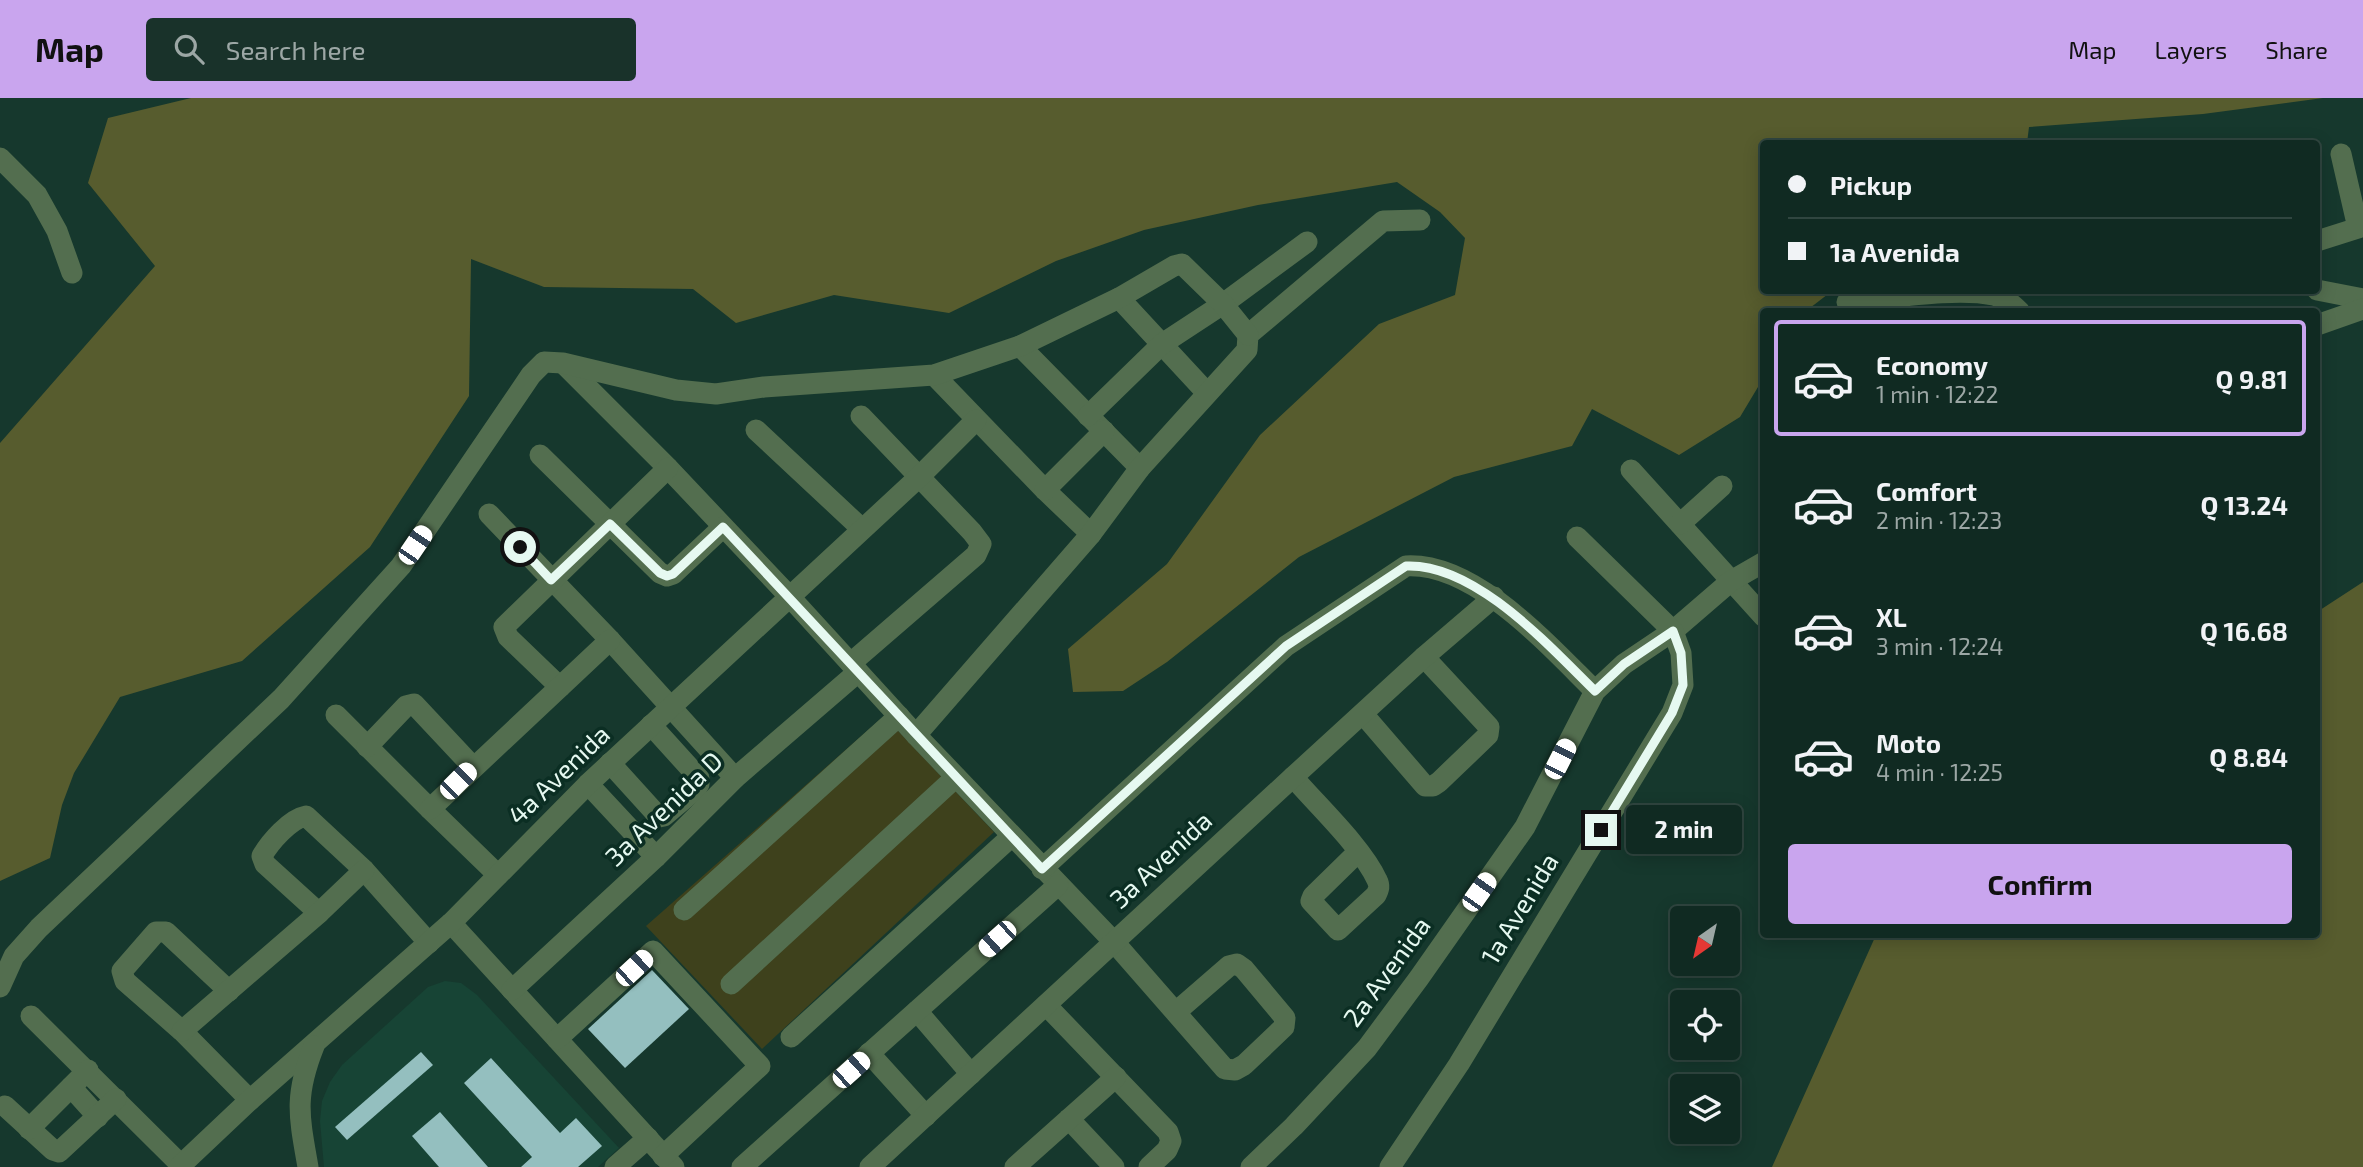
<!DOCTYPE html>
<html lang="en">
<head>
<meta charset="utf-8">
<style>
  body { margin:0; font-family:"Exo 2",sans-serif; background:#19322a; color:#f1f3f6; height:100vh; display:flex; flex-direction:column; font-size:26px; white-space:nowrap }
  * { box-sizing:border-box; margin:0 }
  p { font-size:23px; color:#9ca7a5 }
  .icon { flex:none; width:38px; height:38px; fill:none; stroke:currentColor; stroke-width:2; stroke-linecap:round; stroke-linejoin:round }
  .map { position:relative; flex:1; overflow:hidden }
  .sheet { position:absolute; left:1760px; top:210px; width:560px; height:630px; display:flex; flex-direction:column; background:#102a22; border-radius:7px; box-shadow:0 4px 18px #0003,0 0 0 2px #304640 }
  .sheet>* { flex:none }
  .banner { position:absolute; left:1760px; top:42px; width:560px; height:154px; border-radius:7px; box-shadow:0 4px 18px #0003,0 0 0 2px #304640; display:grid; align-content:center; height:154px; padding:0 28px; background:#102a22 }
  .needle { width:46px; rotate:214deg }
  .tools { position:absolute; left:1670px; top:808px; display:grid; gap:14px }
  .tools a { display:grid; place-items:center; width:70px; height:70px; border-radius:7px; background:#102a22; box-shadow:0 4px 18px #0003,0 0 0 2px #304640; font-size:35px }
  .end { position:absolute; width:32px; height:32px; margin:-16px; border:9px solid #e6f9f1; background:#111; box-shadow:0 0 0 4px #111 }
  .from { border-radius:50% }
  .bubble { position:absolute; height:49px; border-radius:7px; background:#102a22; box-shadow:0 4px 18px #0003,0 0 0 2px #304640; font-size:23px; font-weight:700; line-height:49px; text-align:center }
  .car { position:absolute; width:21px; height:42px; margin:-21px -10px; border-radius:9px; box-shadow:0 0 5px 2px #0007; background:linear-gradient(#fff 24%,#345 0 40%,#fff 0 76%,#345 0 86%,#fff 0) }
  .banner b { display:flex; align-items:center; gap:24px; height:66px; font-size:26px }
  .banner b+b { border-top:2px solid #304640 }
  .banner i { width:18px; height:18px; background:#f1f3f6 }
  ul { padding:12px 0 0; list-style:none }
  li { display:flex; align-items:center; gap:21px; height:116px; margin:0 14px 10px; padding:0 14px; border:4px solid transparent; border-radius:7px }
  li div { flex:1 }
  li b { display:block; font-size:26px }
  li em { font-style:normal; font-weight:700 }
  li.active { border-color:#c9a5ee }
  li>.icon { width:63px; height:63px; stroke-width:1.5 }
  .action { display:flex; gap:14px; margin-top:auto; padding:14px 28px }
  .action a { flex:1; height:80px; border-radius:7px; background:#c9a5ee; color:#111; font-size:28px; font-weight:700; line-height:80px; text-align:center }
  header { display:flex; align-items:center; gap:42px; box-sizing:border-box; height:98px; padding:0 35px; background:#c9a5ee; color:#111 }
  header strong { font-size:33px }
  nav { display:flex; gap:38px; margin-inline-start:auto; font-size:24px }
  .search { width:490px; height:63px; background:#19322a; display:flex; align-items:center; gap:18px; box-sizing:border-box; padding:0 24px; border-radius:7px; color:#9ca7a5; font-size:26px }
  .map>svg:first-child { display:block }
  .built { fill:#174435 }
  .green { fill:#3e411c }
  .forest { fill:#575c2e }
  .building { fill:#94bfbf }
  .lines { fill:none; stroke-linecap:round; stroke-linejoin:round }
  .minor { stroke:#536e4f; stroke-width:21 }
  .route { stroke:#e6f9f1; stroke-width:9 }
  .labels { text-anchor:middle; stroke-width:7; stroke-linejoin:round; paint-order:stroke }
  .street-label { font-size:26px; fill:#e6f9f1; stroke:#0b2e23 }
</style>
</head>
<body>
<header>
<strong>Map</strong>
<div class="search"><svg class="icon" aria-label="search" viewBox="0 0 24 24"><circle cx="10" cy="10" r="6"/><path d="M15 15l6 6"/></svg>Search here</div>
<nav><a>Map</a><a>Layers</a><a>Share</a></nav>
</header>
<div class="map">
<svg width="2363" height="1069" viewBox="0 0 2363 1069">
  <rect width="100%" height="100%" fill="#16382d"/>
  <polygon class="built" points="445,883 461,885 477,897 619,1050 598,1069 324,1069 320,1023 322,1003 330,984 342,967 428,889"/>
  <polygon class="green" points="884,618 994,734 762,951 646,828"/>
  <g class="forest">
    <polygon points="191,0 2323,0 2203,16 2029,29 2027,45 1764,46 1764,192 1832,193 1806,213 1764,214 1764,279 1740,319 1679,357 1592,311 1572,348 1454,379 1299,459 1167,564 1123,593 1073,594 1068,551 1167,466 1260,337 1379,226 1455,197 1465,140 1440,114 1397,84 1258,107 1144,132 1056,163 949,215 834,197 736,225 693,191 544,189 471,161 469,298 370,449 242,563 120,599 74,675 62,707 50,760 0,783 0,345 155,168 88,85 108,20"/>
    <polygon points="2363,484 2363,1069 1772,1069 1876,837 2317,836 2317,514"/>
  </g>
  <g class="building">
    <polygon points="652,872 689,911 625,970 588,931"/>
    <polygon points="421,954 433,967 347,1042 335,1029"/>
    <polygon points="491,960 560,1035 576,1020 602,1048 578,1069 521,1069 532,1059 464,985"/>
    <polygon points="440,1014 488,1069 439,1069 412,1038"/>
  </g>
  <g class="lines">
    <g class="minor">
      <polyline points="0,60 37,97 57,133 72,175"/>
      <polyline points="2317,143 2358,130 2341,56"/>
      <polyline points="2317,192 2363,201"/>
      <polyline points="1119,200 1207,295"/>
      <path d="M1847,204c41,-3 107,-15 146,-7 11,2 19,9 27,17"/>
      <polyline points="2317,227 2363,211"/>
      <polyline points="1020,248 1140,370"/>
      <polyline points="564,266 668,370 789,498 916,637 1114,844 1225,971 1235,972 1244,967 1284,929 1285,920 1244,871 1237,866 1229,868 1176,914"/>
      <polyline points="934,277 1045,392 1091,436"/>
      <polyline points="1088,318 1162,246 1223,206 1307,144"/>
      <polyline points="756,332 862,431"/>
      <polyline points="540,357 660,475 667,478 673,476 723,429"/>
      <polyline points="1631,372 1764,519"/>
      <polyline points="1045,392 1104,333"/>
      <polyline points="489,416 610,542 735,680"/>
      <polyline points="1680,426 1722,388"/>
      <polyline points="851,565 976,457 981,446 972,434 861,318"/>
      <polyline points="560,589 508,539 504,529 668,370"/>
      <polyline points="1363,616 1425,688 1433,688 1439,684 1488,637 1489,629 1424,559"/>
      <polyline points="336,617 430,711 498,777"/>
      <polyline points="916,637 1091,436 1140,370 1247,252 1248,237 1383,123 1420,122"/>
      <polyline points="367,649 406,608 414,606 473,669"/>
      <polyline points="610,665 659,719 664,718 696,691 699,686 699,680 651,627"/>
      <path d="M1293,679c24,28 69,70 84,103 3,6 2,9 -1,15l-38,35 -27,-29 2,-5 45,-44"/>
      <polyline points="588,686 656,759"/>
      <polyline points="430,711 610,542"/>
      <path d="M1042,771l244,-223 120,-80c69,-4 143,80 189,125"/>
      <polyline points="684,812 899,618"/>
      <path d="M319,815l-54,-49 -3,-8c8,-14 28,-37 44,-40l58,54 65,73"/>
      <polyline points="451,825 674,1069"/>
      <polyline points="731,886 956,679"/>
      <polyline points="0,889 14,858 39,830 281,601 401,468 531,277 544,264 563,265 676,292 716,296 764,289 934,277 1020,248 1119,200 1174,168 1182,166 1223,206 1248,237"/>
      <polyline points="512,892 656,759 735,680 858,574"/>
      <polyline points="229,893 166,834 156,834 122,873 125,883 182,933 250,1002"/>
      <polyline points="1046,907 1168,1034 1171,1043 1167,1052 1149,1069"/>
      <polyline points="917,913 971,976"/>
      <polyline points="31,918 181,1067"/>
      <polyline points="182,933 319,815 364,772"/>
      <polyline points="791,939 1012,738"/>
      <polyline points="557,941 653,853 760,968 663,1058"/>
      <polyline points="869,955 926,1018"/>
      <polyline points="71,989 98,1019"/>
      <polyline points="5,1008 53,1052 59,1054 116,1001"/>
      <polyline points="1069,1021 1114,1069"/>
      <polyline points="29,1031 88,972"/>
      <polyline points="179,1069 250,1002 451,825 588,686 919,379 976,322"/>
      <path d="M308,1069c-9,-51 -14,-71 6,-121"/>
      <polyline points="615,1069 648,1040"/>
      <polyline points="742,1069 1058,787"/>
      <polyline points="870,1069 1293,679 1424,559 1494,499"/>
      <polyline points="1015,1069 1116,979"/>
      <polyline points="1251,1069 1294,1028 1367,950 1419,880 1525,729 1595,593 1624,566 1673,533 1731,483 1764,464"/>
      <polyline points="1390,1069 1459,966 1672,615 1683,587 1681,555 1673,533 1577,439"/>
    </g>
  </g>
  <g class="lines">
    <path class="route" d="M520,449l31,33 59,-56 50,49 7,3 6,-2 50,-47 319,342 244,-223 120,-80c69,-3 143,80 189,125l29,-27 49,-33 8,22 2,32 -11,28 -71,117"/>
  </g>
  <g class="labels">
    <g class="street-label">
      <text transform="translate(559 677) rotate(-44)" y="9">4a Avenida</text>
      <text transform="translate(664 711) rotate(-44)" y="9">3a Avenida D</text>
      <text transform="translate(1161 762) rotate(-43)" y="9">3a Avenida</text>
      <text transform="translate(1520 811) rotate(-59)" y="9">1a Avenida</text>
      <text transform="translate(1387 874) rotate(-54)" y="9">2a Avenida</text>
    </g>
  </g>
</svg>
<div class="tools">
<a><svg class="needle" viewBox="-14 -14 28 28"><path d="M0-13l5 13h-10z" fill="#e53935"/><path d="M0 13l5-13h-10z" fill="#9ca7a5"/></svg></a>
<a><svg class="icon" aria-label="locate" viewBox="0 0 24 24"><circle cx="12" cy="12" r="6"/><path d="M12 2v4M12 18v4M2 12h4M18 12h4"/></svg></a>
<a><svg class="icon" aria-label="layers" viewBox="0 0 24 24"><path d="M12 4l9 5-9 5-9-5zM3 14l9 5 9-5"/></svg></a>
</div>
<i class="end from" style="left:520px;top:449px"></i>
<i class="end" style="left:1601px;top:732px"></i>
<div class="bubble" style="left:1626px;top:707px;width:116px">2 min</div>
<i class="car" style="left:415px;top:447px;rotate:34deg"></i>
<i class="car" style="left:1560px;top:661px;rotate:27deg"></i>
<i class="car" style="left:458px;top:683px;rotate:45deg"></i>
<i class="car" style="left:1479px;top:794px;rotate:35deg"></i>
<i class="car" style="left:997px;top:841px;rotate:228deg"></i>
<i class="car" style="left:634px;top:870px;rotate:47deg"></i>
<i class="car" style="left:851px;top:972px;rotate:48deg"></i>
<div class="banner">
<b><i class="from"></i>Pickup</b>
<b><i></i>1a Avenida</b>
</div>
<section class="sheet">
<ul>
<li class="active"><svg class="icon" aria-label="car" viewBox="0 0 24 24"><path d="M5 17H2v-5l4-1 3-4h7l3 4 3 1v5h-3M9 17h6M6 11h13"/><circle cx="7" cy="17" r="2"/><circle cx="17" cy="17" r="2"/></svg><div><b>Economy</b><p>1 min · 12:22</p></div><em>Q 9.81</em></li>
<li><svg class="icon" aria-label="car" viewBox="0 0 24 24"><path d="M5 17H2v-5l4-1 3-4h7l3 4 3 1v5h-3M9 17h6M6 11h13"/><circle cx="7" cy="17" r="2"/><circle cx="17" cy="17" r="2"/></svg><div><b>Comfort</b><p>2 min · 12:23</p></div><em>Q 13.24</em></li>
<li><svg class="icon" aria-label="car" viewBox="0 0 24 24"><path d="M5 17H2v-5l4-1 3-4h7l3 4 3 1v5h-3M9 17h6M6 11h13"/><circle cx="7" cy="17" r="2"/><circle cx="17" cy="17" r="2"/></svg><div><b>XL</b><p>3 min · 12:24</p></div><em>Q 16.68</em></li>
<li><svg class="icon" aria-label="car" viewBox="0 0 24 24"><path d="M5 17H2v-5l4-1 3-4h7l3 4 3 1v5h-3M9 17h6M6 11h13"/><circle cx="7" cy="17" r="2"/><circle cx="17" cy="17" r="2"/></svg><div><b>Moto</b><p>4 min · 12:25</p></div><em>Q 8.84</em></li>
</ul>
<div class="action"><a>Confirm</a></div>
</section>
</div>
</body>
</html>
